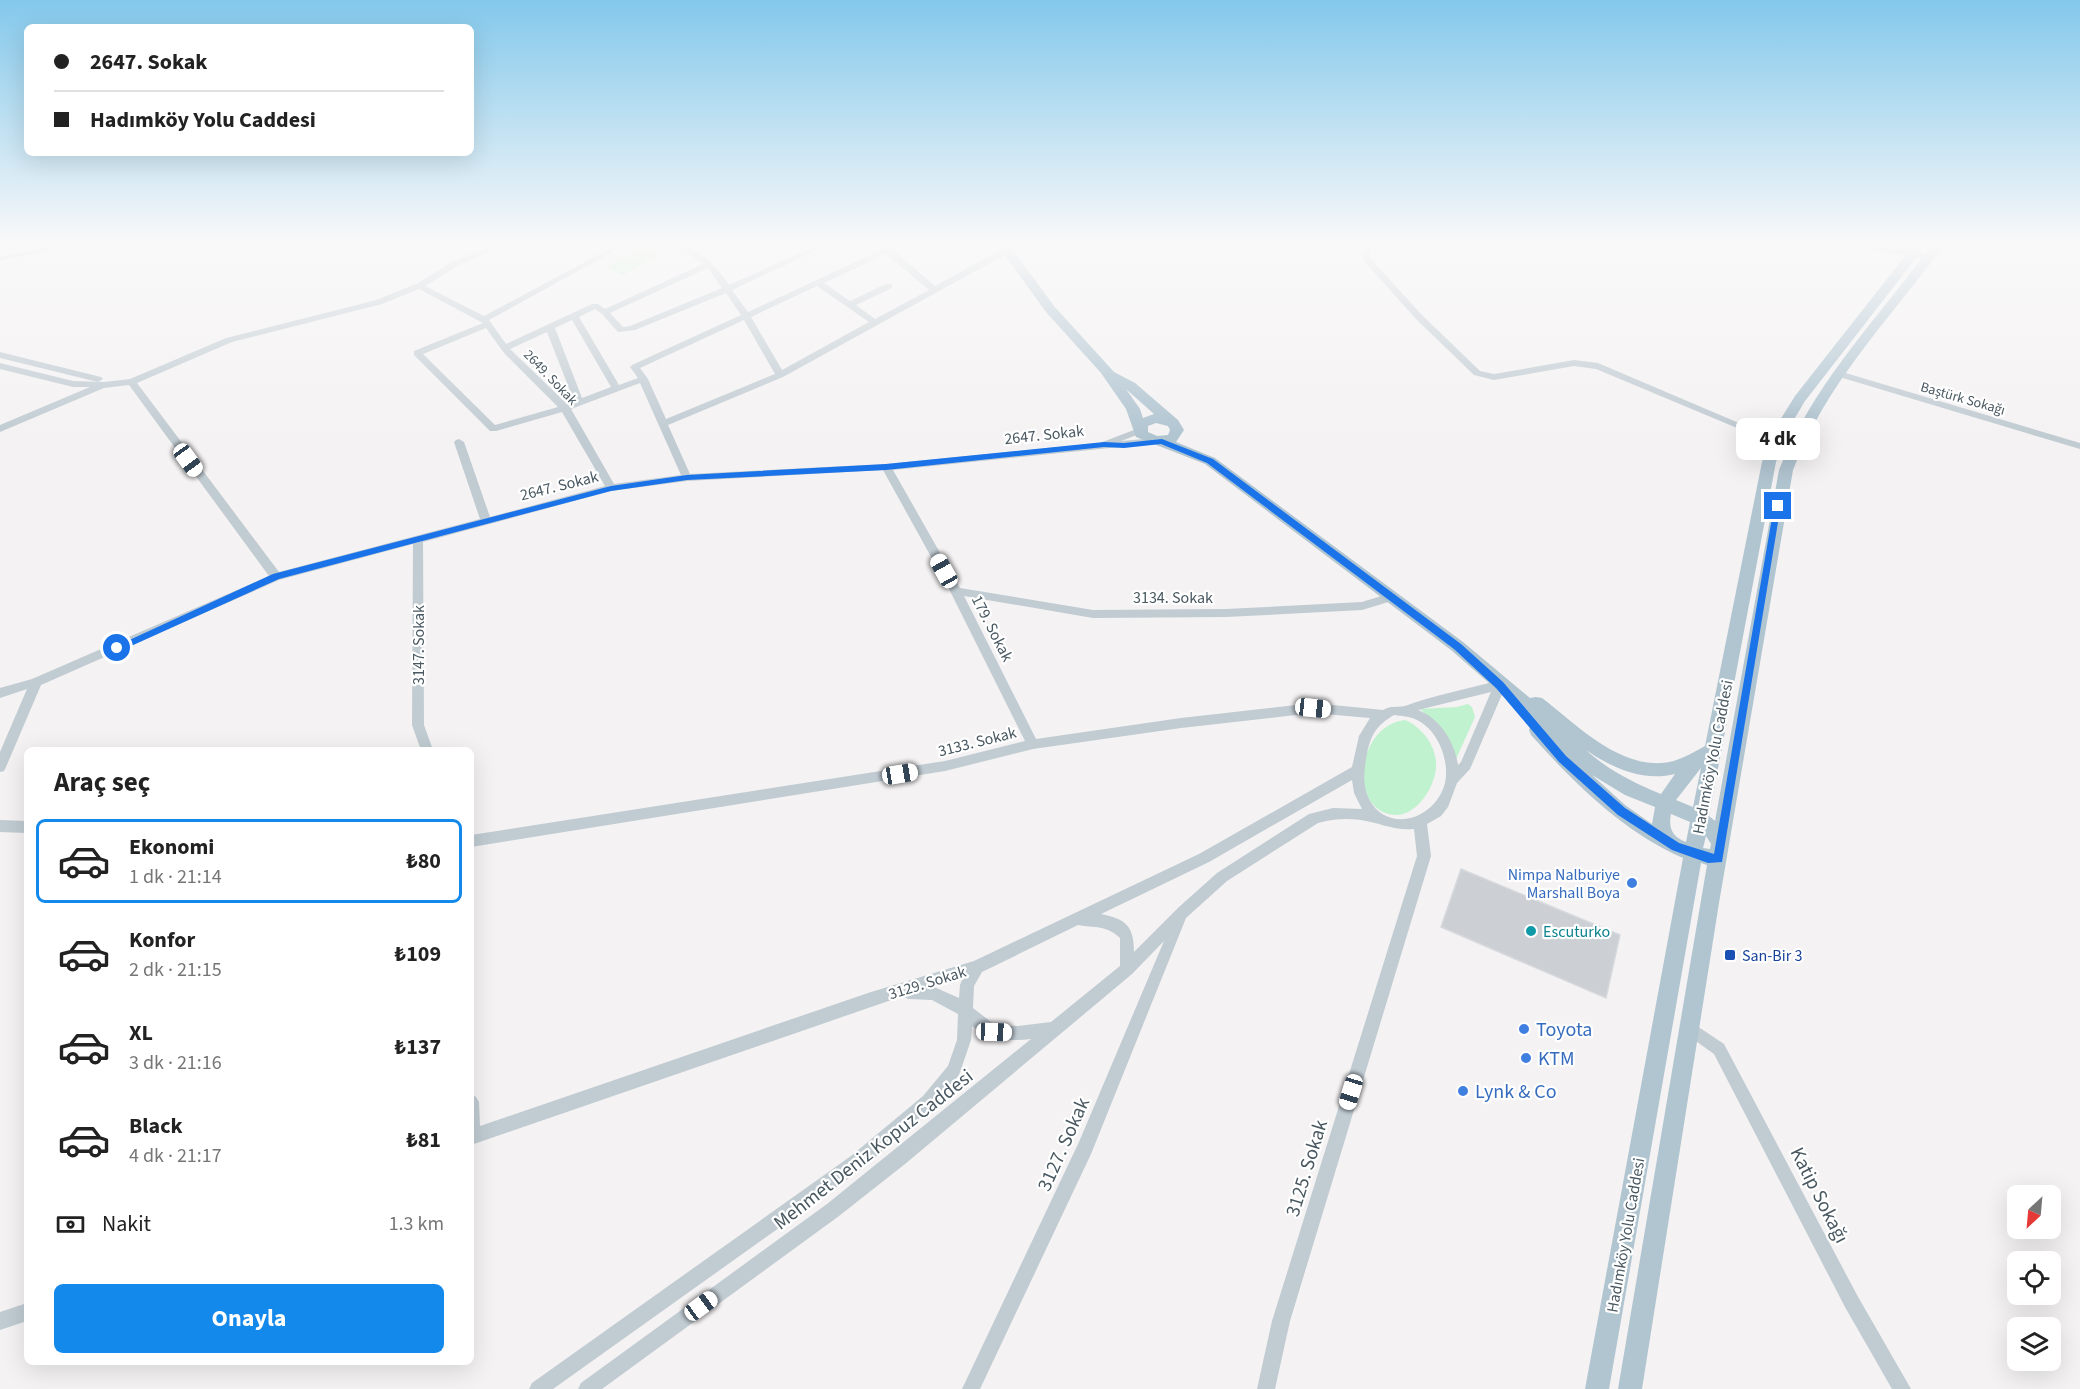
<!DOCTYPE html>
<html lang="tr">
<head>
<meta charset="utf-8">
<style>
  body { margin:0; font-family:"Source Sans 3",sans-serif; background:#f6f6f6; color:#222; height:100vh; display:flex; flex-direction:column; font-size:22px; white-space:nowrap }
  * { box-sizing:border-box; margin:0 }
  p { font-size:20px; color:#767676 }
  .icon { flex:none; width:33px; height:33px; fill:none; stroke:currentColor; stroke-width:2; stroke-linecap:round; stroke-linejoin:round }
  .map { position:relative; flex:1; overflow:hidden }
  .panel { position:absolute; left:24px; top:747px; width:450px; height:618px; display:flex; flex-direction:column; background:#fff; border-radius:9px; box-shadow:0 6px 24px #0002 }
  .panel>* { flex:none }
  .banner { position:absolute; left:24px; top:24px; width:450px; height:132px; border-radius:9px; box-shadow:0 6px 24px #0002; display:grid; align-content:center; height:132px; padding:0 30px; background:#fff }
  .needle { width:39px; rotate:206deg }
  .fabs { position:absolute; left:2007px; top:1185px; display:grid; gap:12px }
  .fabs a { display:grid; place-items:center; width:54px; height:54px; border-radius:9px; background:#fff; box-shadow:0 6px 24px #0002; font-size:30px }
  .end { position:absolute; width:27px; height:27px; margin:-14px; border:8px solid #1a73e8; background:#fff; box-shadow:0 0 0 3px #fff }
  .from { border-radius:50% }
  .bubble { position:absolute; height:42px; border-radius:9px; background:#fff; box-shadow:0 6px 24px #0002; font-size:20px; font-weight:700; line-height:42px; text-align:center }
  .car { position:absolute; width:18px; height:36px; margin:-18px -9px; border-radius:8px; box-shadow:0 0 4px 2px #0007; background:linear-gradient(#fff 24%,#345 0 40%,#fff 0 76%,#345 0 86%,#fff 0) }
  .banner b { display:flex; align-items:center; gap:21px; height:57px; font-size:22px }
  .banner b+b { border-top:2px solid #e0e0e0 }
  .banner i { width:15px; height:15px; background:#222 }
  ul { padding:0; list-style:none }
  li { display:flex; align-items:center; gap:18px; height:84px; margin:0 12px 9px; padding:0 18px; border:3px solid transparent; border-radius:9px }
  li div { flex:1 }
  li b { display:block; font-size:22px }
  li em { font-style:normal; font-weight:700 }
  li.selected { border-color:#1489ec }
  li>.icon { width:54px; height:54px; stroke-width:1.5 }
  h2 { padding:0 30px; font-size:27px; line-height:72px }
  .pay { display:flex; align-items:center; gap:15px; height:66px; padding:0 30px; font-size:22px }
  .pay p { margin-inline-start:auto }
  .button { display:flex; gap:12px; margin-top:auto; padding:12px 30px }
  .button a { flex:1; height:69px; border-radius:9px; background:#1489ec; color:#fff; font-size:24px; font-weight:700; line-height:69px; text-align:center }
  .map>svg:first-child { display:block }
  .green { fill:#c1f2cf }
  .building { fill:#ccd0d4; stroke:#d6d9dd; stroke-width:1.5 }
  .lines { fill:none; stroke-linecap:round; stroke-linejoin:round }
  .minor { fill:#c0cbd2; fill-rule:evenodd }
  .major { fill:#b1c5d1; fill-rule:evenodd }
  .route { fill:#1a73e8 }
  .shop-dot { fill:#3f7fe0; stroke:#fff; stroke-width:2 }
  .culture-dot { fill:#0f9aa8; stroke:#fff; stroke-width:2 }
  .transit-dot { fill:#1a4fb4; stroke:#fff; stroke-width:2 }
  .labels { text-anchor:middle; stroke-width:4.5; stroke-linejoin:round; paint-order:stroke }
  .far-street-label { font-size:14px; fill:#495861; stroke:#fff }
  .street-label { font-size:16px; fill:#495861; stroke:#fff }
  .shop-label { font-size:16px; fill:#366cbe; stroke:#fff; text-anchor:end }
  .culture-label { font-size:16px; fill:#0d838f; stroke:#fff; text-anchor:start }
  .transit-label { font-size:16px; fill:#164399; stroke:#fff; text-anchor:start }
  .near-shop-label { font-size:20px; fill:#366cbe; stroke:#fff; text-anchor:start }
  .near-street-label { font-size:20px; fill:#495861; stroke:#fff }
</style>
</head>
<body>
<div class="map">
<svg width="2080" height="1389" viewBox="0 0 2080 1389">
  <rect width="100%" height="100%" fill="#f4f2f2"/>
  <g class="green">
    <polygon points="646,245 663,253 623,275 606,267"/>
    <polygon points="1468,704 1472,707 1475,717 1456,759 1429,717 1420,709 1457,707"/>
    <path d="M1405,720c17,7 30,25 31,42 2,21 -18,54 -41,53 -47,-3 -40,-89 10,-95z"/>
  </g>
  <polygon class="building" points="1461,869 1620,935 1606,998 1441,927"/>
  <g class="lines">
    <g class="minor">
      <polygon points="71,242 85,242 0,261 0,257"/>
      <path d="M498,242h10l-52,25 -31,19 59,30 138,-74h9l-142,78 17,24 86,-40h6l7,5 98,-45 -32,-22c23,0 46,25 58,43l95,-43h10l-102,48 16,22 133,-62 -8,-8h9l9,6 44,38 69,-38h6v4l-227,125 -115,48 22,49 196,-10 214,-21 39,-15 5,3 -2,2 -21,8 35,-3 5,3 -2,2 -266,27 67,118 133,22 133,-1 136,-7 29,-9 6,4 -2,3 -33,10 -136,7 -133,1 -129,-22 72,143 145,-21 132,-15 70,7c9,-5 13,-2 22,-4 30,-11 63,-17 95,-26l4,2 2,3 -36,84 -13,14 -9,24 -7,9 -14,8 4,32 -141,465 -15,68h-18l15,-68 145,-465 -3,-27c-19,2 -34,-6 -53,-9 -15,-2 -29,-1 -43,3l-91,58 -41,37 -95,236 -111,235h-18l117,-247 85,-201 -32,33 -227,190 -66,52 -237,173h-24l3,-6 246,-179 204,-165c-22,2 -41,3 -59,-13l-1,14 -12,35 -26,31 -70,62 -310,221h-24l3,-6 319,-227 72,-60 25,-30 9,-26 1,-26 -26,-14 -24,-1 -5,-3 -432,149v-51l5,3 3,5 1,24 391,-134 103,-31 225,-107 153,-87 7,-31 11,-18 -57,-5 -132,15 -148,21 -88,22 -474,76v-12l474,-74 80,-20 -75,-150 -67,-121 -196,11 -76,10 -188,51 1,183 9,25h-12l-9,-25 1,-181 -134,36 -238,105 -35,82 -2,4 -4,1v-20l27,-63 -27,9v-10l32,-9 237,-103 -140,-191 -25,3 -104,44v-7l90,-38h-17l-73,-18v-6l73,18 31,1 26,-3 96,-41 150,-38 40,-16 34,-21zM886,254l43,36 -54,29 -19,-14 36,-17v-4h-6l-36,17 -26,-18zM708,268l14,20 -92,38 -7,1 -13,-14zM817,286l52,36 -87,48 -31,-53zM419,289l64,34 -69,28v4l76,76h6l66,-19 43,74 -115,31 -26,-75 -5,-3 -3,1 -2,2 26,77 -201,53 -142,-189 95,-41 150,-38zM726,293l15,22 -109,50 -2,2 8,11 -19,7 -40,-68 16,-8 7,5 16,18 17,-2zM572,320l39,67 -29,11 -27,-70zM744,320l31,54 -109,45 -18,-40 -8,-11zM486,328l18,25 54,54 -63,18 -72,-71zM547,332l27,69 -7,3 -57,-55zM640,383l41,92 -67,9 -43,-75zM1491,692l-30,70 -3,3c-3,-22 -18,-47 -40,-55zM1394,715c7,1 16,1 23,5 21,10 33,41 28,63 -9,36 -57,52 -76,16 -7,-14 -5,-30 -2,-45 4,-20 10,-29 27,-39zM1352,780l2,13 8,16 -29,-1 -24,6 -92,59 -38,34 -45,45c0,-26 -8,-33 -33,-38l108,-52zM1078,925c16,3 29,0 42,13v28l-69,56 -33,4 -23,-1 -22,-17 1,-22 8,-14zM963,978l-3,7 -1,13 -25,-11z"/>
      <polygon points="1364,242 1372,242 1370,258 1422,315 1480,371 1494,374 1574,360 1598,363 1781,441 1776,444 1773,443 1596,369 1574,366 1494,380 1474,375 1416,319 1363,260"/>
      <polygon points="0,352 101,377 103,379 98,382 0,358"/>
      <polygon points="1839,371 2080,443 2080,449 1836,376 1836,372"/>
      <polygon points="0,820 27,821 27,833 0,832"/>
      <polygon points="1691,1022 1724,1044 1857,1295 1911,1389 1892,1389 1845,1307 1714,1054 1686,1034 1684,1029 1686,1024"/>
      <polygon points="27,1303 27,1321 0,1330 0,1312"/>
    </g>
    <path class="major" d="M998,242h11l4,8 41,56 60,66 21,11 43,37 6,10 -8,12 39,16 248,184 67,56 6,-1 6,1c34,26 74,68 120,65 16,-1 30,-10 43,-17l57,-284 13,-34 20,-32 110,-140 -58,-11 -6,-3h23l46,8 6,-8h11l-7,10 5,2 9,-12h12c-56,78 -118,137 -153,228l-74,433 -77,486h-24l89,-524 -6,-2 -92,526h-24l98,-531c-61,-27 -108,-74 -152,-123l-2,-5 2,-5 5,-1 -85,-74 -246,-186 -69,-27 -10,-28 -25,-36 -55,-61 -45,-62zM1916,258h6c-53,70 -110,129 -143,212l-64,351 -6,-5 67,-354 13,-34 16,-27zM1126,389l28,25 -11,4 -3,-9zM1156,423l12,3 2,4 -2,5 -11,1 -9,-4v-6zM1586,750c26,18 57,32 89,24l-14,20c-27,-11 -53,-24 -75,-44zM1701,768l-8,39 -17,-7zM1592,775l33,20 30,12 -3,17 -27,-19zM1671,814l19,8 -4,20c-13,-5 -18,-13 -15,-28zM1706,836l5,8 -1,5 -7,-1z"/>
  </g>
  <linearGradient id="sky" x2="0" y2="1"><stop stop-color="#83c8eb"/><stop offset="0.56" stop-color="#faf9f9"/><stop offset="1" stop-color="#faf9f9" stop-opacity="0"/></linearGradient>
  <rect width="2080" height="436" fill="url(#sky)"/>
  <polygon class="route" points="1162,439 1213,459 1461,644 1503,682 1566,756 1625,808 1679,843 1714,854 1774,506 1781,504 1722,862 1708,863 1672,850 1618,815 1559,762 1496,688 1454,649 1207,463 1161,444 1124,448 1104,447 886,470 687,480 611,491 279,579 120,651 117,652 112,648 273,574 611,486 687,475 886,464 1104,442 1124,443"/>
  <g class="shop-dot">
    <circle cx="1632" cy="883" r="6"/>
    <circle cx="1524" cy="1029" r="6"/>
    <circle cx="1526" cy="1058" r="6"/>
    <circle cx="1463" cy="1091" r="6"/>
  </g>
  <circle class="culture-dot" cx="1531" cy="931" r="6"/>
  <rect class="transit-dot" x="1724" y="949" width="12" height="12" rx="3"/>
  <g class="labels">
    <g class="far-street-label">
      <text transform="translate(551 377) rotate(46)" y="5">2649. Sokak</text>
      <text transform="translate(1963 398) rotate(16)" y="5">Baştürk Sokağı</text>
    </g>
    <g class="street-label">
      <text transform="translate(1044 434) rotate(-6)" y="6">2647. Sokak</text>
      <text transform="translate(559 485) rotate(-14)" y="6">2647. Sokak</text>
      <text x="1173" y="603">3134. Sokak</text>
      <text transform="translate(993 628) rotate(63)" y="6">179. Sokak</text>
      <text transform="translate(418 645) rotate(-90)" y="6">3147. Sokak</text>
      <text transform="translate(977 741) rotate(-14)" y="6">3133. Sokak</text>
      <text transform="translate(1712 757) rotate(-79)" y="6">Hadımköy Yolu Caddesi</text>
      <text transform="translate(927 982) rotate(-17)" y="6">3129. Sokak</text>
      <text transform="translate(1625 1235) rotate(-80)" y="6">Hadımköy Yolu Caddesi</text>
    </g>
    <g class="shop-label">
      <text x="1620" y="880">Nimpa Nalburiye<tspan x="1620" dy="18">Marshall Boya</tspan></text>
    </g>
    <g class="culture-label">
      <text x="1543" y="937">Escuturko</text>
    </g>
    <g class="transit-label">
      <text x="1742" y="961">San-Bir 3</text>
    </g>
    <g class="near-shop-label">
      <text x="1536" y="1036">Toyota</text>
      <text x="1538" y="1065">KTM</text>
      <text x="1475" y="1098">Lynk &amp; Co</text>
    </g>
    <g class="near-street-label">
      <text transform="translate(1063 1144) rotate(-66)" y="7">3127. Sokak</text>
      <text transform="translate(873 1149) rotate(-38)" y="7">Mehmet Deniz Kopuz Caddesi</text>
      <text transform="translate(1306 1168) rotate(-73)" y="7">3125. Sokak</text>
      <text transform="translate(1820 1195) rotate(63)" y="7">Katip Sokağı</text>
    </g>
  </g>
</svg>
<div class="fabs">
<a><svg class="needle" viewBox="-14 -14 28 28"><path d="M0-13l5 13h-10z" fill="#e53935"/><path d="M0 13l5-13h-10z" fill="#767676"/></svg></a>
<a><svg class="icon" aria-label="locate" viewBox="0 0 24 24"><circle cx="12" cy="12" r="6"/><path d="M12 2v4M12 18v4M2 12h4M18 12h4"/></svg></a>
<a><svg class="icon" aria-label="layers" viewBox="0 0 24 24"><path d="M12 4l9 5-9 5-9-5zM3 14l9 5 9-5"/></svg></a>
</div>
<i class="end from" style="left:117px;top:648px"></i>
<i class="end" style="left:1778px;top:506px"></i>
<div class="bubble" style="left:1736px;top:418px;width:84px">4 dk</div>
<i class="car" style="left:188px;top:460px;rotate:144deg"></i>
<i class="car" style="left:944px;top:571px;rotate:331deg"></i>
<i class="car" style="left:1313px;top:708px;rotate:96deg"></i>
<i class="car" style="left:900px;top:774px;rotate:81deg"></i>
<i class="car" style="left:994px;top:1032px;rotate:92deg"></i>
<i class="car" style="left:1351px;top:1092px;rotate:197deg"></i>
<i class="car" style="left:701px;top:1306px;rotate:54deg"></i>
<div class="banner">
<b><i class="from"></i>2647. Sokak</b>
<b><i></i>Hadımköy Yolu Caddesi</b>
</div>
<section class="panel">
<h2>Araç seç</h2>
<ul>
<li class="selected"><svg class="icon" aria-label="car" viewBox="0 0 24 24"><path d="M5 17H2v-5l4-1 3-4h7l3 4 3 1v5h-3M9 17h6M6 11h13"/><circle cx="7" cy="17" r="2"/><circle cx="17" cy="17" r="2"/></svg><div><b>Ekonomi</b><p>1 dk · 21:14</p></div><em>₺80</em></li>
<li><svg class="icon" aria-label="car" viewBox="0 0 24 24"><path d="M5 17H2v-5l4-1 3-4h7l3 4 3 1v5h-3M9 17h6M6 11h13"/><circle cx="7" cy="17" r="2"/><circle cx="17" cy="17" r="2"/></svg><div><b>Konfor</b><p>2 dk · 21:15</p></div><em>₺109</em></li>
<li><svg class="icon" aria-label="car" viewBox="0 0 24 24"><path d="M5 17H2v-5l4-1 3-4h7l3 4 3 1v5h-3M9 17h6M6 11h13"/><circle cx="7" cy="17" r="2"/><circle cx="17" cy="17" r="2"/></svg><div><b>XL</b><p>3 dk · 21:16</p></div><em>₺137</em></li>
<li><svg class="icon" aria-label="car" viewBox="0 0 24 24"><path d="M5 17H2v-5l4-1 3-4h7l3 4 3 1v5h-3M9 17h6M6 11h13"/><circle cx="7" cy="17" r="2"/><circle cx="17" cy="17" r="2"/></svg><div><b>Black</b><p>4 dk · 21:17</p></div><em>₺81</em></li>
</ul>
<div class="pay"><svg class="icon" aria-label="cash" viewBox="0 0 24 24"><path d="M3 7h18v10H3z"/><circle cx="12" cy="12" r="2"/></svg>Nakit<p>1.3 km</p></div>
<div class="button"><a>Onayla</a></div>
</section>
</div>
</body>
</html>
